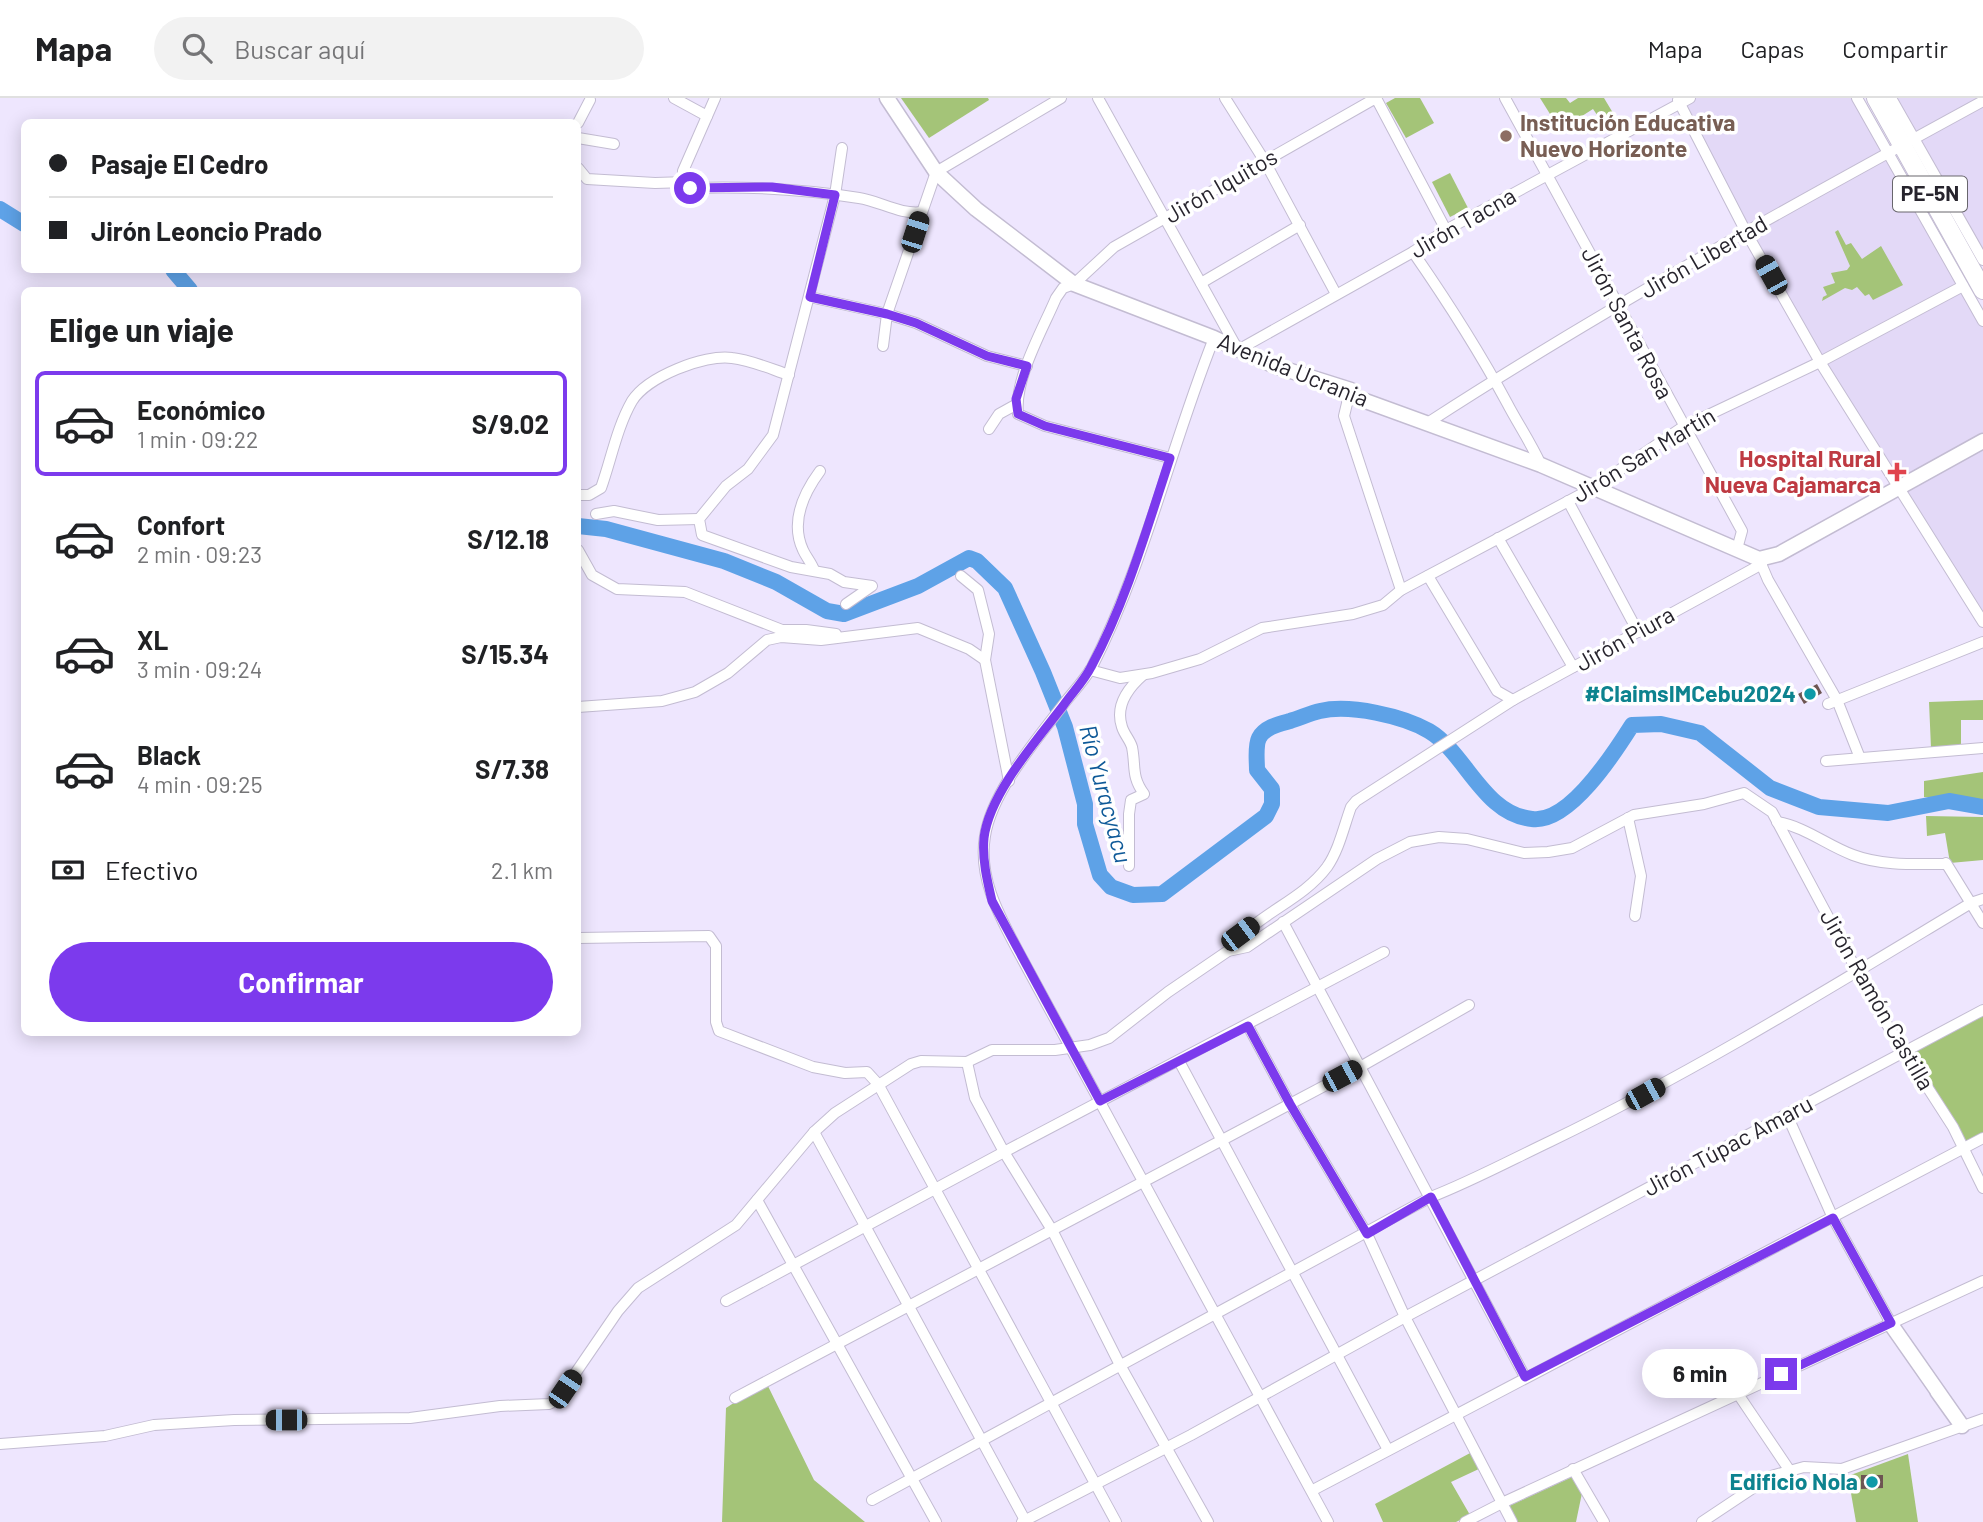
<!DOCTYPE html>
<html lang="es">
<head>
<meta charset="utf-8">
<style>
  body { margin:0; font-family:Barlow,sans-serif; background:#f2f2f2; color:#202124; height:100vh; display:flex; flex-direction:column; font-size:26px; white-space:nowrap }
  * { box-sizing:border-box; margin:0 }
  p { font-size:23px; color:#757577 }
  .icon { flex:none; width:38px; height:38px; fill:none; stroke:currentColor; stroke-width:2; stroke-linecap:round; stroke-linejoin:round }
  .map { position:relative; flex:1; overflow:hidden }
  .sheet { position:absolute; left:21px; top:189px; width:560px; height:749px; display:flex; flex-direction:column; background:#fff; border-radius:10px; box-shadow:0 4px 18px #0003 }
  .sheet>* { flex:none }
  .top-card { position:absolute; left:21px; top:21px; width:560px; height:154px; border-radius:10px; box-shadow:0 4px 18px #0003; display:grid; align-content:center; height:154px; padding:0 28px; background:#fff }
  .end { position:absolute; width:32px; height:32px; margin:-16px; border:9px solid #7c3aed; background:#fff; box-shadow:0 0 0 4px #fff }
  .from { border-radius:50% }
  .bubble { position:absolute; height:49px; border-radius:24px; background:#fff; box-shadow:0 4px 18px #0003; font-size:23px; font-weight:700; line-height:49px; text-align:center }
  .car { position:absolute; width:21px; height:42px; margin:-21px -10px; border-radius:9px; box-shadow:0 0 5px 2px #0007; background:linear-gradient(#222 24%,#8ab4d8 0 40%,#222 0 76%,#8ab4d8 0 86%,#222 0) }
  .top-card b { display:flex; align-items:center; gap:24px; height:66px; font-size:26px }
  .top-card b+b { border-top:2px solid #e0e0e0 }
  .top-card i { width:18px; height:18px; background:#202124 }
  ul { padding:0; list-style:none }
  li { display:flex; align-items:center; gap:21px; height:105px; margin:0 14px 10px; padding:0 14px; border:4px solid transparent; border-radius:10px }
  li div { flex:1 }
  li b { display:block; font-size:26px }
  li em { font-style:normal; font-weight:700 }
  li.selected { border-color:#7c3aed }
  li>.icon { width:63px; height:63px; stroke-width:1.5 }
  h2 { padding:0 28px; font-size:32px; line-height:84px }
  .pay { display:flex; align-items:center; gap:18px; height:77px; padding:0 28px; font-size:26px }
  .pay p { margin-inline-start:auto }
  .button { display:flex; gap:14px; margin-top:auto; padding:14px 28px }
  .button a { flex:1; height:80px; border-radius:42px; background:#7c3aed; color:#fff; font-size:28px; font-weight:700; line-height:80px; text-align:center }
  header { display:flex; align-items:center; gap:42px; box-sizing:border-box; height:98px; padding:0 35px; background:#fff; border-bottom:2px solid #e0e0e0 }
  header strong { font-size:33px }
  nav { display:flex; gap:38px; margin-inline-start:auto; font-size:24px }
  .search { width:490px; height:63px; background:#f2f2f2; display:flex; align-items:center; gap:18px; box-sizing:border-box; padding:0 24px; border-radius:38px; color:#757577; font-size:26px }
  .map>svg:first-child { display:block }
  .built { fill:#e3d9f7 }
  .green { fill:#a4c478 }
  .lines { fill:none; stroke-linecap:round; stroke-linejoin:round }
  .river { stroke:#5ea2e7; stroke-width:16 }
  .building { fill:#6d5552 }
  .street-casing { stroke:#c3bcd2; stroke-width:12 }
  .secondary-casing { stroke:#c3bcd2; stroke-width:17 }
  .highway-casing { stroke:#c3bcd2; stroke-width:20 }
  .street { stroke:#fff; stroke-width:10 }
  .secondary { stroke:#fff; stroke-width:14 }
  .highway { stroke:#fff; stroke-width:18 }
  .route { stroke:#7c3aed; stroke-width:9 }
  .education-dot { fill:#8d6e63; stroke:#fff; stroke-width:2.5 }
  .health-dot { fill:#e0444e; stroke:#fff; stroke-width:2.5 }
  .culture-dot { fill:#0f9aa8; stroke:#fff; stroke-width:2.5 }
  .labels { text-anchor:middle; stroke-width:7; stroke-linejoin:round; paint-order:stroke }
  .shield { fill:#fff; stroke:#68666c; stroke-width:2 }
  .shield-label { font-size:21px; font-weight:bold; fill:#27242d }
  .education-label { font-size:23px; font-weight:bold; fill:#785e54; stroke:#fff; text-anchor:start }
  .street-label { font-size:23px; fill:#27242d; stroke:#fff }
  .health-label { font-size:23px; font-weight:bold; fill:#be3a42; stroke:#fff; text-anchor:end }
  .culture-label { font-size:23px; font-weight:bold; fill:#0d838f; stroke:#fff; text-anchor:end }
  .water-label { font-size:24px; font-style:italic; fill:#0e5998; stroke:#fff }
</style>
</head>
<body>
<header>
<strong>Mapa</strong>
<div class="search"><svg class="icon" aria-label="search" viewBox="0 0 24 24"><circle cx="10" cy="10" r="6"/><path d="M15 15l6 6"/></svg>Buscar aquí</div>
<nav><a>Mapa</a><a>Capas</a><a>Compartir</a></nav>
</header>
<div class="map">
<svg width="1983" height="1424" viewBox="0 0 1983 1424">
  <rect width="100%" height="100%" fill="#eee6fe"/>
  <g class="built">
    <polygon points="1673,0 1855,0 1983,226 1983,524 1746,134"/>
    <polygon points="1891,0 1983,0 1983,162"/>
  </g>
  <g class="green">
    <polygon points="901,0 988,0 989,2 929,40"/>
    <polygon points="1395,0 1420,0 1434,25 1406,40 1386,5"/>
    <polygon points="1540,0 1566,0 1570,5 1578,0 1604,0 1616,20 1604,27 1593,11 1560,32"/>
    <polygon points="1450,75 1468,110 1450,119 1432,84"/>
    <polygon points="1838,132 1846,147 1851,145 1862,161 1881,148 1903,187 1873,202 1869,196 1865,198 1857,189 1852,192 1845,190 1822,203 1823,199 1827,197 1823,189 1835,185 1831,175 1847,172 1850,168 1835,134"/>
    <polygon points="1983,602 1983,622 1961,622 1961,647 1931,650 1929,604"/>
    <polygon points="1983,674 1983,705 1924,699 1924,683"/>
    <polygon points="1926,718 1983,719 1983,762 1950,765 1945,735 1927,738"/>
    <polygon points="1983,912 1983,1040 1968,1048 1904,955"/>
    <polygon points="766,1284 814,1382 865,1424 722,1424 726,1310"/>
    <polygon points="1472,1354 1481,1370 1451,1384 1470,1417 1456,1424 1383,1424 1375,1406"/>
    <polygon points="1908,1356 1918,1424 1856,1424 1848,1378"/>
    <polygon points="1574,1378 1582,1395 1576,1424 1517,1424 1509,1408"/>
  </g>
  <g class="lines">
    <g class="river">
      <polyline points="0,111 24,126"/>
      <polyline points="173,172 190,192"/>
      <path d="M578,428l28,3 118,32 52,21 51,29 17,3 74,-28 51,-28 8,3 28,27 38,84 22,55 20,77v20l15,51 11,12 22,8 29,-1 104,-78 6,-12v-15l-15,-19c0,-9 -2,-24 2,-32 6,-11 20,-14 31,-17 10,-3 21,-8 30,-10 30,-7 83,5 109,20 37,22 54,83 103,88 37,5 83,-67 100,-94l29,-1 39,9 70,55 49,19 69,6 61,-12 34,6"/>
    </g>
  </g>
  <g class="building">
    <polygon points="1817,586 1822,595 1804,606 1798,596"/>
    <polygon points="1861,1377 1883,1377 1883,1390 1861,1391"/>
  </g>
  <g class="lines">
    <g class="street-casing">
      <g id="street">
        <polyline points="674,0 707,18"/>
        <path d="M715,0l-32,73 7,17c56,-2 112,1 169,10 21,3 41,17 63,14"/>
        <polyline points="1098,0 1238,252 1413,154 1446,132 1690,0"/>
        <polyline points="1225,0 1264,62 1336,196"/>
        <polyline points="1505,0 1742,433 1737,451"/>
        <polyline points="1857,0 1983,223"/>
        <polyline points="1891,0 1983,162"/>
        <polyline points="1678,2 1746,134 1820,264 1983,524"/>
        <polyline points="578,25 590,2"/>
        <polyline points="578,40 614,46"/>
        <polyline points="842,50 835,97 773,337 748,371 726,388 699,421 702,437 791,469 830,476 844,484 872,488 846,506"/>
        <polyline points="578,70 587,81 655,85 687,84"/>
        <path d="M1413,154c34,49 66,99 94,151 11,21 24,40 34,62"/>
        <polyline points="1201,185 1300,127"/>
        <polyline points="810,199 887,216 916,225 987,258 1027,268"/>
        <path d="M1214,240c-43,108 -69,225 -122,329 -7,12 -17,23 -26,34 -27,36 -74,89 -81,135 -7,42 14,79 33,115l310,571"/>
        <polyline points="883,248 887,216 936,74 1061,0"/>
        <polyline points="1349,297 1344,318 1401,492"/>
        <path d="M1429,324c179,-116 367,-219 554,-321"/>
        <polyline points="989,331 999,316 1017,306"/>
        <path d="M1170,360l-125,-32 -27,-12c-4,-35 24,-83 38,-116l7,-10 11,-4 40,-37 262,-149 70,132"/>
        <path d="M578,397h11l12,-7c10,-28 16,-61 31,-87 15,-24 72,-47 100,-43 19,2 39,11 57,17"/>
        <polyline points="1568,403 1638,534"/>
        <polyline points="596,416 614,413 658,422 699,421"/>
        <polyline points="1498,440 1573,569"/>
        <polyline points="578,452 592,477 617,491 685,494 782,532 806,532 836,536"/>
        <polyline points="1759,461 1768,482 1837,602 1860,660"/>
        <path d="M814,472c-3,-8 -8,-13 -11,-20 -13,-28 0,-56 17,-79"/>
        <polyline points="961,478 978,492 989,536 985,562 1009,683"/>
        <polyline points="1428,478 1497,593 1513,602"/>
        <polyline points="1090,572 1120,580 1152,575 1200,561 1262,530 1353,516 1383,507 1401,492 1593,390 1683,329 1820,264 1963,188"/>
        <polyline points="1828,606 1983,544"/>
        <polyline points="578,609 662,603 695,594 728,575 767,542 781,539 821,542 918,530 969,551 985,562"/>
        <polyline points="1826,663 1983,650"/>
        <polyline points="1628,720 1641,778 1635,818"/>
        <path d="M1777,724c29,5 49,23 76,33 29,11 63,9 93,9"/>
        <polyline points="1946,765 1983,825"/>
        <path d="M1129,768v-52l2,-14 13,-6c-13,-18 -8,-27 -12,-47 -2,-7 -8,-13 -10,-20 -7,-21 6,-39 21,-52"/>
        <polyline points="1283,824 1525,1279"/>
        <polyline points="578,840 709,838 716,848 716,924 719,933 813,969 845,975 867,974 878,986 1116,1424"/>
        <path d="M1228,853c27,-37 73,-49 99,-84 12,-17 17,-41 24,-60l5,-6 157,-101 249,-136"/>
        <polyline points="1248,928 1290,1006 1367,1136 1405,1219 1512,1424"/>
        <polyline points="1179,963 1388,1352"/>
        <polyline points="967,964 975,1000 1004,1054 1384,854"/>
        <polyline points="1787,1017 1833,1120 1893,1229"/>
        <polyline points="814,1034 1026,1424"/>
        <polyline points="757,1102 936,1424"/>
        <polyline points="726,1203 1004,1054 1052,1132 1120,1267 1208,1424"/>
        <polyline points="1738,1296 1790,1373"/>
        <polyline points="735,1300 1360,969 1469,907"/>
        <polyline points="0,1346 105,1338 154,1327 234,1322 410,1320 500,1308 549,1306 557,1302 618,1213 638,1190 736,1127 814,1034 835,1015 911,966 921,963 967,964 992,952 1055,952 1090,947 1109,940 1168,894 1228,853 1247,849 1377,761 1410,744 1439,739 1467,741 1524,755 1548,754 1572,750 1634,717 1704,706 1744,695 1772,714 1879,914 1953,1029 1983,1090"/>
        <polyline points="1573,1371 1604,1424"/>
        <polyline points="1313,1392 1983,1040"/>
        <path d="M872,1402l559,-303c41,-16 80,-37 120,-56 145,-70 282,-155 420,-238l12,-4"/>
        <polyline points="1022,1424 1191,1337 1405,1219 1983,912"/>
        <polyline points="1465,1424 1502,1405 1983,1183"/>
        <polyline points="1702,1424 1771,1378 1804,1369 1842,1371 1983,1321"/>
      </g>
    </g>
    <g class="secondary-casing">
      <g id="secondary">
        <polyline points="887,0 936,74 976,111 1074,186 1214,240 1275,268 1351,292 1349,297 1541,367 1759,461 1779,456 1983,343"/>
        <polyline points="1890,1225 1962,1328 1937,1293"/>
      </g>
    </g>
    <g class="highway-casing">
      <polyline id="highway" points="1876,0 1983,192"/>
    </g>
    <use href="#street" class="street"/>
    <use href="#secondary" class="secondary"/>
    <use href="#highway" class="highway"/>
  </g>
  <g class="lines">
    <path class="route" d="M690,90l82,-1 63,8 -25,102 77,17 29,9 71,33 40,10 -11,33 2,15 27,12 125,32c-23,70 -44,144 -79,209 -7,14 -19,26 -28,39 -26,34 -74,88 -79,132 -2,21 3,42 8,63l108,200 148,-75 42,78 77,130 64,-37 94,180 308,-159 58,105 -110,51"/>
  </g>
  <circle class="education-dot" cx="1506" cy="38" r="7"/>
  <path class="health-dot" d="M1893.5 363.5h7v7h7v7h-7v7h-7v-7h-7v-7h7z"/>
  <g class="culture-dot">
    <circle cx="1810" cy="596" r="7"/>
    <circle cx="1872" cy="1384" r="7"/>
  </g>
  <g class="labels">
    <rect class="shield" x="1893" y="78.5" width="74" height="35" rx="5"/>
    <g class="shield-label">
      <text x="1930" y="103">PE-5N</text>
    </g>
    <g class="education-label">
      <text x="1520" y="33">Institución Educativa<tspan x="1520" dy="26">Nuevo Horizonte</tspan></text>
    </g>
    <g class="street-label">
      <text transform="translate(1221 88) rotate(-30)" y="8">Jirón Iquitos</text>
      <text transform="translate(1463 125) rotate(-30)" y="8">Jirón Tacna</text>
      <text transform="translate(1704 159) rotate(-30)" y="8">Jirón Libertad</text>
      <text transform="translate(1627 225) rotate(62)" y="8">Jirón Santa Rosa</text>
      <text transform="translate(1293 272) rotate(22)" y="8">Avenida Ucrania</text>
      <text transform="translate(1644 357) rotate(-31)" y="8">Jirón San Martín</text>
      <text transform="translate(1625 541) rotate(-29)" y="8">Jirón Piura</text>
      <text transform="translate(1877 902) rotate(60)" y="8">Jirón Ramón Castilla</text>
      <text transform="translate(1728 1048) rotate(-28)" y="8">Jirón Túpac Amaru</text>
    </g>
    <g class="health-label">
      <text x="1881" y="369">Hospital Rural<tspan x="1881" dy="26">Nueva Cajamarca</tspan></text>
    </g>
    <g class="culture-label">
      <text x="1796" y="604">#ClaimsIMCebu2024</text>
      <text x="1858" y="1392">Edificio Nola</text>
    </g>
    <g class="water-label">
      <text transform="translate(1105 696) rotate(75)" y="8">Río Yuracyacu</text>
    </g>
  </g>
</svg>
<i class="end from" style="left:690px;top:90px"></i>
<i class="end" style="left:1781px;top:1276px"></i>
<div class="bubble" style="left:1642px;top:1251px;width:116px">6 min</div>
<i class="car" style="left:915px;top:134px;rotate:18deg"></i>
<i class="car" style="left:1771px;top:177px;rotate:331deg"></i>
<i class="car" style="left:1240px;top:836px;rotate:53deg"></i>
<i class="car" style="left:1342px;top:978px;rotate:62deg"></i>
<i class="car" style="left:1645px;top:996px;rotate:61deg"></i>
<i class="car" style="left:565px;top:1291px;rotate:34deg"></i>
<i class="car" style="left:286px;top:1322px;rotate:270deg"></i>
<div class="top-card">
<b><i class="from"></i>Pasaje El Cedro</b>
<b><i></i>Jirón Leoncio Prado</b>
</div>
<section class="sheet">
<h2>Elige un viaje</h2>
<ul>
<li class="selected"><svg class="icon" aria-label="car" viewBox="0 0 24 24"><path d="M5 17H2v-5l4-1 3-4h7l3 4 3 1v5h-3M9 17h6M6 11h13"/><circle cx="7" cy="17" r="2"/><circle cx="17" cy="17" r="2"/></svg><div><b>Económico</b><p>1 min · 09:22</p></div><em>S/9.02</em></li>
<li><svg class="icon" aria-label="car" viewBox="0 0 24 24"><path d="M5 17H2v-5l4-1 3-4h7l3 4 3 1v5h-3M9 17h6M6 11h13"/><circle cx="7" cy="17" r="2"/><circle cx="17" cy="17" r="2"/></svg><div><b>Confort</b><p>2 min · 09:23</p></div><em>S/12.18</em></li>
<li><svg class="icon" aria-label="car" viewBox="0 0 24 24"><path d="M5 17H2v-5l4-1 3-4h7l3 4 3 1v5h-3M9 17h6M6 11h13"/><circle cx="7" cy="17" r="2"/><circle cx="17" cy="17" r="2"/></svg><div><b>XL</b><p>3 min · 09:24</p></div><em>S/15.34</em></li>
<li><svg class="icon" aria-label="car" viewBox="0 0 24 24"><path d="M5 17H2v-5l4-1 3-4h7l3 4 3 1v5h-3M9 17h6M6 11h13"/><circle cx="7" cy="17" r="2"/><circle cx="17" cy="17" r="2"/></svg><div><b>Black</b><p>4 min · 09:25</p></div><em>S/7.38</em></li>
</ul>
<div class="pay"><svg class="icon" aria-label="cash" viewBox="0 0 24 24"><path d="M3 7h18v10H3z"/><circle cx="12" cy="12" r="2"/></svg>Efectivo<p>2.1 km</p></div>
<div class="button"><a>Confirmar</a></div>
</section>
</div>
</body>
</html>
